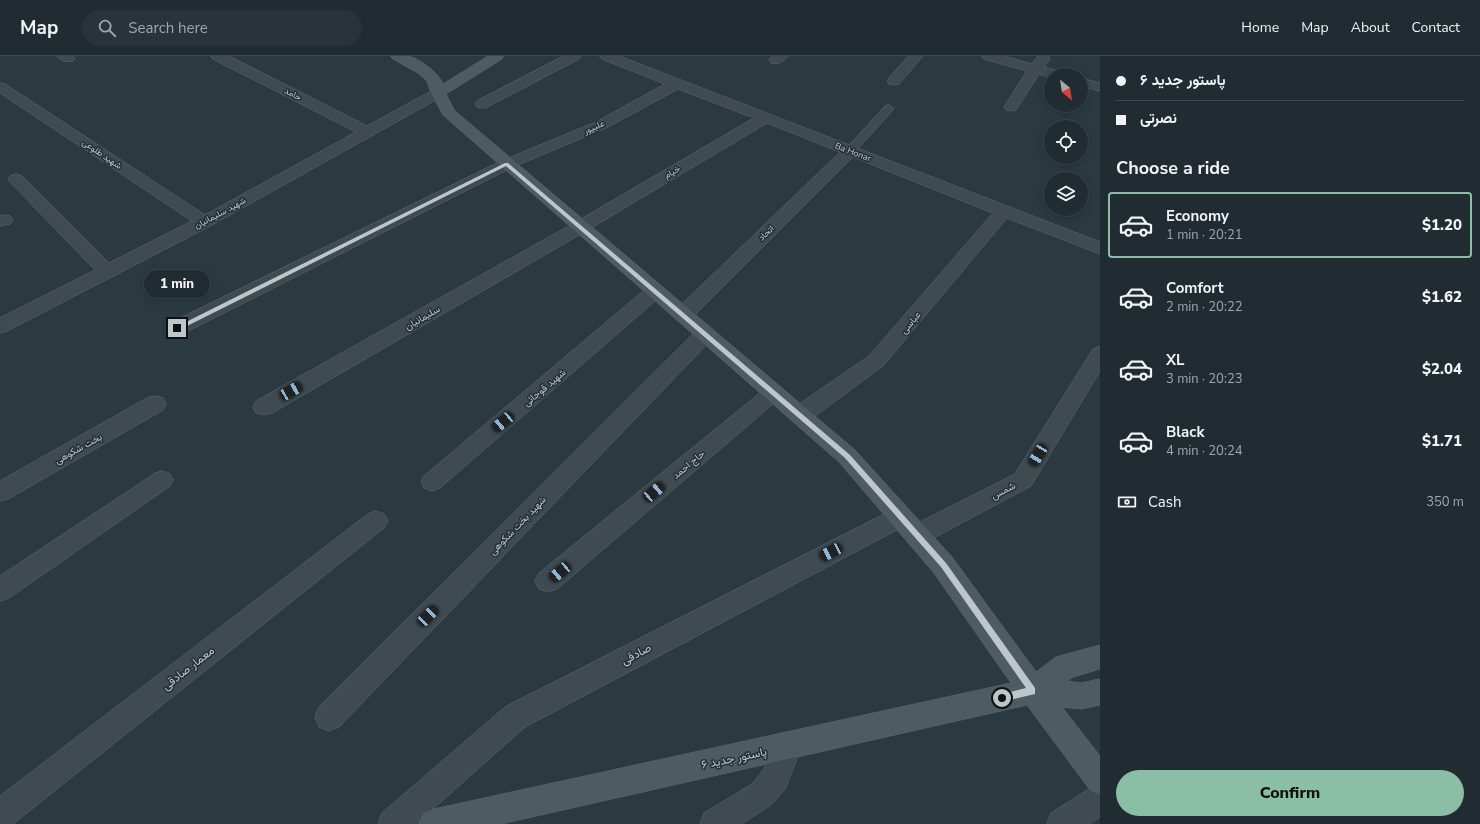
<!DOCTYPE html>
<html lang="en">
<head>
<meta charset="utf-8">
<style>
  body { margin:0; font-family:"Nunito Sans",Vazirmatn,sans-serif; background:#283439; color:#f1f3f6; height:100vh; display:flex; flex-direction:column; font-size:15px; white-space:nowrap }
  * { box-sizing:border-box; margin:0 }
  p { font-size:13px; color:#a2a7ab }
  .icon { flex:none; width:22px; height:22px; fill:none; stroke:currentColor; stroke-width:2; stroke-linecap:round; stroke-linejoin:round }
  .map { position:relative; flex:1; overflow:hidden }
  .sheet { display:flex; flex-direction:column; background:#202c31; width:380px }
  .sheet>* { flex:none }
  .top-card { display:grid; align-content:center; height:88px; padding:0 16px; background:#202c31 }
  .needle { width:26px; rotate:150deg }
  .fabs { position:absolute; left:1044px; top:12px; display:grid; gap:8px }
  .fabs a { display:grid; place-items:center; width:44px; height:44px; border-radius:50%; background:#202c31; box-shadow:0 2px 10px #0003,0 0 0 1px #3d484d; font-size:20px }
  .end { position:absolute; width:18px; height:18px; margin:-9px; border:5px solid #bcc6cb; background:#111; box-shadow:0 0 0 2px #111 }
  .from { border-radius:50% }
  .bubble { position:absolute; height:28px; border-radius:14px; background:#202c31; box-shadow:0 2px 10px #0003,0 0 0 1px #3d484d; font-size:13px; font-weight:800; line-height:28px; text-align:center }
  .car { position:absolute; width:12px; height:24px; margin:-12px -6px; border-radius:5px; box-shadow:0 0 3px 1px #0007; background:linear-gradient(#222 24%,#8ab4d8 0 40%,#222 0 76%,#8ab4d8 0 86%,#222 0) }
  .top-card b { display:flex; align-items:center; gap:14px; height:38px; font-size:15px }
  .top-card b+b { border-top:1px solid #3d484d }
  .top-card i { width:10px; height:10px; background:#f1f3f6 }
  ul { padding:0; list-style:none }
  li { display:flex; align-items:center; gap:12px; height:66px; margin:0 8px 6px; padding:0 8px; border:2px solid transparent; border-radius:4px }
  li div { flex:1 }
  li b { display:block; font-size:15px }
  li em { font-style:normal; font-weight:800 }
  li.current { border-color:#8abfa5 }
  li>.icon { width:36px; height:36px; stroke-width:1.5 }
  h2 { padding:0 16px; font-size:18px; line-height:48px }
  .pay { display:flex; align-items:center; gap:10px; height:44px; padding:0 16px; font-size:15px }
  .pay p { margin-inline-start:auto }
  .cta { display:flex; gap:8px; margin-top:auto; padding:8px 16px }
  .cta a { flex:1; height:46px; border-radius:24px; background:#8abfa5; color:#111; font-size:16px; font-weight:800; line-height:46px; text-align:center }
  header { display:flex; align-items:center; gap:24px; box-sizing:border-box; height:56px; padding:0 20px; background:#202c31; border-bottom:1px solid #3d484d }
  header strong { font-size:19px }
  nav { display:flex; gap:22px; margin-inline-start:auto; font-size:14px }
  .search { width:280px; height:36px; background:#283439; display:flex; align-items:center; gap:10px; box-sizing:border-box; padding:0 14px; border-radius:22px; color:#a2a7ab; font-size:15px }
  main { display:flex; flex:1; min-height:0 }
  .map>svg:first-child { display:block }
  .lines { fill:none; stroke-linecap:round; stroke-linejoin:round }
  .lane-casing { stroke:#5d696e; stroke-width:1 }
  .street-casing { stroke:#5d696e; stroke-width:1 }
  .secondary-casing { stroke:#5d696e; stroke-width:1 }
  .lane { fill:#3f4b51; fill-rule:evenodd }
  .street { fill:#3f4b51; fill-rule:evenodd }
  .secondary { fill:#4e5b63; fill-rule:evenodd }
  .route { fill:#bcc6cb }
  .labels { text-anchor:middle; stroke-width:3; stroke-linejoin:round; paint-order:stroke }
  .far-street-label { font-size:9px; fill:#bcc6cb; stroke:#243036 }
  .street-label { font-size:10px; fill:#bcc6cb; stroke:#243036 }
  .near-street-label { font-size:12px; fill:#bcc6cb; stroke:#243036 }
</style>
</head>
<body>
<header>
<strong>Map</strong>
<div class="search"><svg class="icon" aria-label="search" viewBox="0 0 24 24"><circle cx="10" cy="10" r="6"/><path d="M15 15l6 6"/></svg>Search here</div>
<nav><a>Home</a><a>Map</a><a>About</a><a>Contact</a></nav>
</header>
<main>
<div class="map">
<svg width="1100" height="768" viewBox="0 0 1100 768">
  <rect width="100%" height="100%" fill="#2b3a41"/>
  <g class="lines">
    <g class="lane-casing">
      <polygon id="lane" points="889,49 894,52 893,54 854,97 846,97 845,95 846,93 885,50"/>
    </g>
    <g class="street-casing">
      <g id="street">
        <path d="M57,0h16l2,2 -2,3c-6,1 -12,1 -16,-5z"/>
        <polygon points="211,0 229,0 367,70 433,34 438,33 443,34 445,37 443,40 210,170 7,275 0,277 0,262 95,214 10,126 8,123 10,120 16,118 22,120 109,207 192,165 0,37 0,27 5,28 205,159 356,76 213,3"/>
        <polygon points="564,0 581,0 579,3 487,51 482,52 477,51 475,48 477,45"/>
        <polygon points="600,0 619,0 1100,186 1100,198 1007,162 883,310 808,365 800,367 792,365 789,359 792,353 869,300 993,157 853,101 690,264 683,265 676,264 673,259 676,254 840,96 767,67 586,175 272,357 264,359 256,357 253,351 256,345 574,167 754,62 678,33 606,72 513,111 184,277 177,279 170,277 167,272 170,267 501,105 596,66 665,28 602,3"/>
        <path d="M773,0h15c-5,6 -9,9 -17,7l-2,-3z"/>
        <polygon points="909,0 923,0 899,28 894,29 889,28 887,25 889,22"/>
        <polygon points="982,0 1004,0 1032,8 1038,0 1048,0 1050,2 1044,11 1062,16 1064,19 1051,19 1051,22 1039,18 1016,54 1011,55 1006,54 1004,51 1027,15 984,3"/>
        <polygon points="1081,22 1100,27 1100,35 1081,30"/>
        <polygon points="4,159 10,160 13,164 10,168 0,170 0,160"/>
        <polygon points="655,229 662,231 664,235 662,239 440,432 432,435 424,432 421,426 424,420 648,231"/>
        <polygon points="705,271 712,273 715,278 712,283 339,671 329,675 319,671 315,661 319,651 698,273"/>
        <polygon points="1100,291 1100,315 1031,430 926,486 917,489 908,486 905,479 908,472 1015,418 1093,293"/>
        <polygon points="773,329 780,332 783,337 780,342 557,533 548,536 539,533 535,525 539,517 766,332"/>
        <polygon points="155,340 163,342 166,348 163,354 8,443 0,445 0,425 147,342"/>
        <polygon points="162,415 170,418 173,424 170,430 9,542 0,545 0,520 154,418"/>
        <polygon points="900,451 908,454 912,461 908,468 525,671 416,768 378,768 382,757 505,651 892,454"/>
        <polygon points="376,455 384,458 388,465 384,472 13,768 0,768 0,740 368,458"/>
        <polygon points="788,676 798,680 802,690 785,733 772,748 742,768 700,768 704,757 752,728 764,713 778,680"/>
        <polygon points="1100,729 1100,761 1089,768 1047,768 1051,757 1089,733"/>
      </g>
    </g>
    <g class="secondary-casing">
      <path id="secondary" d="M391,0c5,0 12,0 17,0 11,2 31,17 35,28l45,-28h16l-2,3 -56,35 8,16 401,340 97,107 84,115 20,-15 44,-12v24l-27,8 -6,4 14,2 19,-4v26l-19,4 -19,-2 38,49v39l-10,-5 -63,-85 -526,119h-82l4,-11 11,-4 577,-126 -77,-110 -95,-111 -396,-347 -12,-22 -4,-12 -9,-8 -25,-14z"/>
    </g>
    <use href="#lane" class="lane"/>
    <use href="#street" class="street"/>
    <use href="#secondary" class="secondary"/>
  </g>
  <polygon class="route" points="505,107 508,107 850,399 946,507 1035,632 1035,638 1002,646 999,645 999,639 1026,632 941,511 845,402 506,110 179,274 174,272"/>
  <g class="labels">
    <g class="far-street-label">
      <text transform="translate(293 38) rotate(27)" y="3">حامد</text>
      <text transform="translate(594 71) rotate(-24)" y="3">علیپور</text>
      <text transform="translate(853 96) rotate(21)" y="3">Ba Honar</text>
      <text transform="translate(102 98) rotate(34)" y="3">شهید طلوعی</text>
      <text transform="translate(672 116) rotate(-30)" y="3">خیام</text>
      <text transform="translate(220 157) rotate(-28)" y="3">شهید سلیمانیان</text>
      <text transform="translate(766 177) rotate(-44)" y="3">اتحاد</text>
    </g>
    <g class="street-label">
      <text transform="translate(422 261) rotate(-30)" y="4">سلیمانیان</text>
      <text transform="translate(910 266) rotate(-50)" y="4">عباسی</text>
      <text transform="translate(544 331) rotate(-40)" y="4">شهید قوجائی</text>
      <text transform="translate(78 392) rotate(-29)" y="4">بخت شکوهی</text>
      <text transform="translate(688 408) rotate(-40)" y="4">حاج احمد</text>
      <text transform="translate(1003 434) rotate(-27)" y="4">شمس</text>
      <text transform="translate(517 469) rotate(-46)" y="4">شهید بخت شکوهی</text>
    </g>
    <g class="near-street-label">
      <text transform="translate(636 598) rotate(-28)" y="4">صادقی</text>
      <text transform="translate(188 612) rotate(-38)" y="4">معمار صادقی</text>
      <text transform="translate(734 702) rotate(-12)" y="4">پاستور جدید ۶</text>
    </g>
  </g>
</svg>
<div class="fabs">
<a><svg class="needle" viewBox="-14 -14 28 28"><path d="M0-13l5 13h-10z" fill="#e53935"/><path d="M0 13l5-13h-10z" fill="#a2a7ab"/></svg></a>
<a><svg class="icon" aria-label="locate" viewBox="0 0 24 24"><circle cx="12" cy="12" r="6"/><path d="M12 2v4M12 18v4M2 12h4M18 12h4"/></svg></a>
<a><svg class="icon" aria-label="layers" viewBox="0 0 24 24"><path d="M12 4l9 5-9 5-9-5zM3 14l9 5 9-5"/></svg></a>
</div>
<i class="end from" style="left:1002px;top:642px"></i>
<i class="end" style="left:177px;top:272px"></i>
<div class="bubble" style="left:144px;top:214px;width:66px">1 min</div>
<i class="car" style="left:291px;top:335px;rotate:60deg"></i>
<i class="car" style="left:503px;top:366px;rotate:230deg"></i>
<i class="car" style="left:1038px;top:399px;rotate:211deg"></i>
<i class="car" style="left:654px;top:436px;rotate:50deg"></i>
<i class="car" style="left:831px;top:496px;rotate:243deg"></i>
<i class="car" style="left:560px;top:516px;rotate:230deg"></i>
<i class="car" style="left:428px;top:560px;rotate:45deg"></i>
</div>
<section class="sheet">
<div class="top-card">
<b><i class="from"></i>پاستور جدید ۶</b>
<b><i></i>نصرتی</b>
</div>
<h2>Choose a ride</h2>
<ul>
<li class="current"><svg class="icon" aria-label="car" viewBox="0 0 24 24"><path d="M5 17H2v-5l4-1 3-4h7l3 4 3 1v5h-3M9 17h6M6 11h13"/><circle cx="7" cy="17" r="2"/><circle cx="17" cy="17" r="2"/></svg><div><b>Economy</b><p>1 min · 20:21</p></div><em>$1.20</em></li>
<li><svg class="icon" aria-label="car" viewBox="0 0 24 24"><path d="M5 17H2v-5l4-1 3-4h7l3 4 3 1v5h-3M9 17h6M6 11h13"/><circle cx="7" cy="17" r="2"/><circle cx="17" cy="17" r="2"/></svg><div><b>Comfort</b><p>2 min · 20:22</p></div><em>$1.62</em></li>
<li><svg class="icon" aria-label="car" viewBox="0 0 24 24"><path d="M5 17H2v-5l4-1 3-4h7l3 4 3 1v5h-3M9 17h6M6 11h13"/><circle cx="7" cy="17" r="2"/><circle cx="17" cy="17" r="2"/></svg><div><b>XL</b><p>3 min · 20:23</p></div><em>$2.04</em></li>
<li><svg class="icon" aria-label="car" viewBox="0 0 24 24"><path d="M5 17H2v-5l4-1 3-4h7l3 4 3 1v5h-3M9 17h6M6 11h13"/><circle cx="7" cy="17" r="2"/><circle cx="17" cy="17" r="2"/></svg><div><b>Black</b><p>4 min · 20:24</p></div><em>$1.71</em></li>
</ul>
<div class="pay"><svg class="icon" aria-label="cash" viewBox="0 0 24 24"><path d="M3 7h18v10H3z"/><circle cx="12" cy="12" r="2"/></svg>Cash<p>350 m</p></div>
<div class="cta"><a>Confirm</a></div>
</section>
</main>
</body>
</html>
